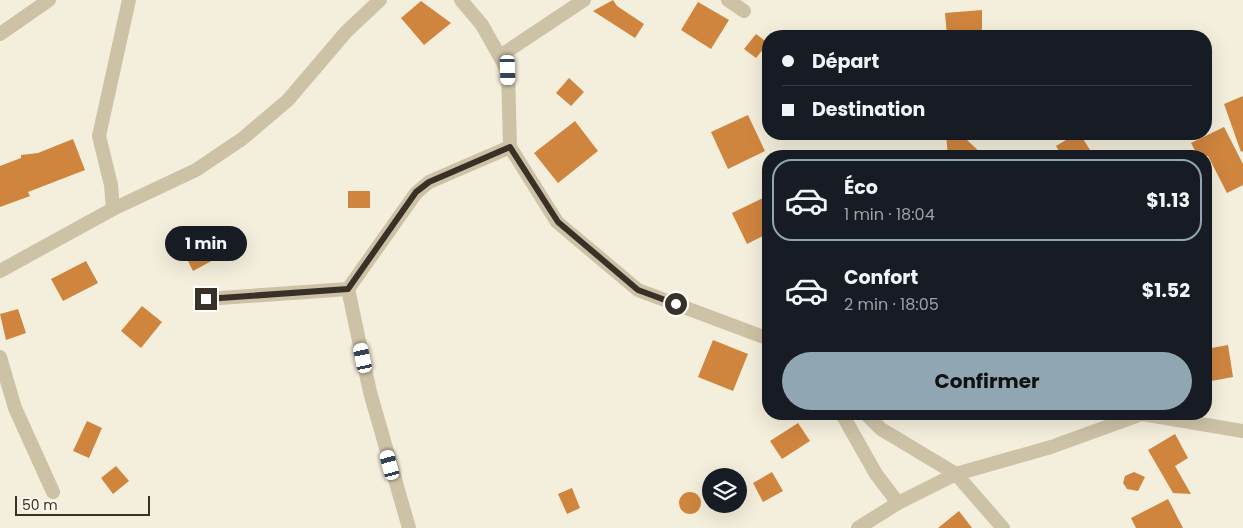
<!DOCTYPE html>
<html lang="fr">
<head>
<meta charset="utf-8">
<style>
  body { margin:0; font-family:Poppins,sans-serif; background:#20242c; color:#f1f3f6; height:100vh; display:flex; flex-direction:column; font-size:19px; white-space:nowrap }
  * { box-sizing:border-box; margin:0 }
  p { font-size:16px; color:#9ea1a6 }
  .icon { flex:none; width:28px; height:28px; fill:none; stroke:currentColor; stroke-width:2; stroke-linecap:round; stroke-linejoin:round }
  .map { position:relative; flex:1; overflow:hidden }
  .side { position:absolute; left:762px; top:150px; width:450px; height:270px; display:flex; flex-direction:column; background:#171b24; border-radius:20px; box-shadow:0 5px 20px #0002 }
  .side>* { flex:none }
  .banner { position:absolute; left:762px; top:30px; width:450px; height:110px; border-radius:20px; box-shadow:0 5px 20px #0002; display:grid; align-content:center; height:110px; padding:0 20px; background:#171b24 }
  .buttons { position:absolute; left:702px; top:468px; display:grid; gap:10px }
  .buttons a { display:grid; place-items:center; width:45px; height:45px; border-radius:50%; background:#171b24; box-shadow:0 5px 20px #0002; font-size:25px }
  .scale { position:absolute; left:15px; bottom:12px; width:135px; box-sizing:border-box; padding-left:5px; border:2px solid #393128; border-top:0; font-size:14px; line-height:18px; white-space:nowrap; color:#393128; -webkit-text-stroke:4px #fbf7e8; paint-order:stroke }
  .end { position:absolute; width:22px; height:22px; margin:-11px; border:6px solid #393128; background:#fff; box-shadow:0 0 0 2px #fff }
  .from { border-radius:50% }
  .bubble { position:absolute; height:35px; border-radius:18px; background:#171b24; box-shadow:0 5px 20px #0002; font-size:16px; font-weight:700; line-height:35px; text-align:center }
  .car { position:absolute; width:15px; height:30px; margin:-15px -8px; border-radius:6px; box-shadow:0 0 4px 1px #0007; background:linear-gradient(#fff 24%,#345 0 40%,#fff 0 76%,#345 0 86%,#fff 0) }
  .banner b { display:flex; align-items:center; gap:18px; height:48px; font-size:19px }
  .banner b+b { border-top:1px solid #363941 }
  .banner i { width:12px; height:12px; background:#f1f3f6 }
  ul { padding:9px 0 0; list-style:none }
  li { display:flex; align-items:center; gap:15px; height:82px; margin:0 10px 8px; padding:0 10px; border:2px solid transparent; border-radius:20px }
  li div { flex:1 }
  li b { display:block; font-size:19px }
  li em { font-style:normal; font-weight:700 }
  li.on { border-color:#90a6b2 }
  li>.icon { width:45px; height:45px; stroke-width:1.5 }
  .action { display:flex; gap:10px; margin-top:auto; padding:10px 20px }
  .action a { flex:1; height:58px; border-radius:30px; background:#90a6b2; color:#111; font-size:20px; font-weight:700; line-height:58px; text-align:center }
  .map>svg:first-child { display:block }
  .building { fill:#cf853e }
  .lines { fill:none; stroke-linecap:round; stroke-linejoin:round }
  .minor { stroke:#cdc2a6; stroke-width:14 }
  .route { stroke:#393128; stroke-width:6 }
</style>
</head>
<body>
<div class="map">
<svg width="1243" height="528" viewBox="0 0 1243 528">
  <rect width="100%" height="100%" fill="#f4efdc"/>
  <g class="building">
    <polygon points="613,0 617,6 644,24 635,38 593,11"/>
    <polygon points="421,1 451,23 424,45 401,18"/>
    <polygon points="698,2 729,20 711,49 681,30"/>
    <polygon points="982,10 982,36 947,36 945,13"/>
    <polygon points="756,34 768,43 756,58 744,49"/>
    <polygon points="569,78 584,92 571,106 556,93"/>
    <polygon points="1243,96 1243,151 1241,152 1224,104"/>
    <polygon points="748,115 765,151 728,169 711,132"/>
    <polygon points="575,121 598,151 558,183 534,153"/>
    <polygon points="1224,127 1243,164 1243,185 1227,193 1208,156 1198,156 1191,143"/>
    <polygon points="946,134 966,134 967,140 984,156 948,156"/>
    <polygon points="1076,134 1080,134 1090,150 1080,156 1062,156 1056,146"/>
    <polygon points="73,139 85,170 28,192 30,196 0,207 0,166 21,158 21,155 38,153"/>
    <rect x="348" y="191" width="22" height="17"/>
    <polygon points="769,195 769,233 747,244 732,213"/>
    <polygon points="211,241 219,257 193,271 185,255"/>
    <polygon points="86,261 98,283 63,301 51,279"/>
    <polygon points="142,306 162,322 141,348 121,331"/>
    <polygon points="18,309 26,333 6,340 0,314"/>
    <polygon points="713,340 748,354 733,391 698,377"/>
    <polygon points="1228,345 1233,377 1206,382 1206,349"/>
    <polygon points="87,421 102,428 89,458 73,451"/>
    <polygon points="798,423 810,441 782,459 770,441"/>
    <polygon points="1175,434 1188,458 1175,466 1191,494 1173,493 1148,450"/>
    <polygon points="116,466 129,481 113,494 101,478"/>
    <polygon points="772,472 783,491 763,502 753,483"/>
    <polygon points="1134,472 1145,477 1138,491 1127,489 1123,483 1125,476"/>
    <polygon points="572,488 580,508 567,514 558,494"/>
    <circle cx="690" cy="503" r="11"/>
    <polygon points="1168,499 1183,528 1136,528 1131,518"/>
    <polygon points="959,511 972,528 938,528"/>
  </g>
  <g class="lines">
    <g class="minor">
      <polyline points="461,0 482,25 508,71 510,147 557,222 638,290 769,339"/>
      <polyline points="728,0 744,11"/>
      <polyline points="0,34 49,0"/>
      <polyline points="500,56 584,0"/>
      <polyline points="113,209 196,170 242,139 288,100 346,32 380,0"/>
      <polyline points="0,271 113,209 111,185 99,136 129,0"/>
      <polyline points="348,289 370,392 409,528"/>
      <polyline points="206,299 348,289 416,193 429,182 510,147"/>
      <polyline points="0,357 15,408 53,492"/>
      <polyline points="842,414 876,474 898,503"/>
      <polyline points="866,414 881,429 956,474 1003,528"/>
      <polyline points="858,528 898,503 956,474 1051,447 1142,414 1243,431"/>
    </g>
  </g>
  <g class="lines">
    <polyline class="route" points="206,299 348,289 416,192 429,182 510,147 558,222 638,290 676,304"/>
  </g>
</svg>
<div class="buttons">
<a><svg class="icon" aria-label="layers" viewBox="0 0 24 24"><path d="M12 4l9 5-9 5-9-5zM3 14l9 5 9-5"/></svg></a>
</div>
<div class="scale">50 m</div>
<i class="end from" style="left:676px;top:304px"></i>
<i class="end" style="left:206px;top:299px"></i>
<div class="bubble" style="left:165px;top:226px;width:82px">1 min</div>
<i class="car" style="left:508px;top:70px;rotate:178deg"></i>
<i class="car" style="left:363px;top:358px;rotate:348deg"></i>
<i class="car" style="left:390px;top:465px;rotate:345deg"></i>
<div class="banner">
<b><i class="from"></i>Départ</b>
<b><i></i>Destination</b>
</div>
<section class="side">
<ul>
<li class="on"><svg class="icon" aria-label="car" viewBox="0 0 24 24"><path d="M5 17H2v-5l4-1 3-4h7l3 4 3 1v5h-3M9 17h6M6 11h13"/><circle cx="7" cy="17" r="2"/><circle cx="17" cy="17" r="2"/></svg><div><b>Éco</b><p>1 min · 18:04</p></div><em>$1.13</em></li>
<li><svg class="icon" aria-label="car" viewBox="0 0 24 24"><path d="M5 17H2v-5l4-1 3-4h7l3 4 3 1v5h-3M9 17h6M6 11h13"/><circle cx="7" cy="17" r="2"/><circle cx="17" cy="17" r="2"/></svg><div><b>Confort</b><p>2 min · 18:05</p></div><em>$1.52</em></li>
</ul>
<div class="action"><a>Confirmer</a></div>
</section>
</div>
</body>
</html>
